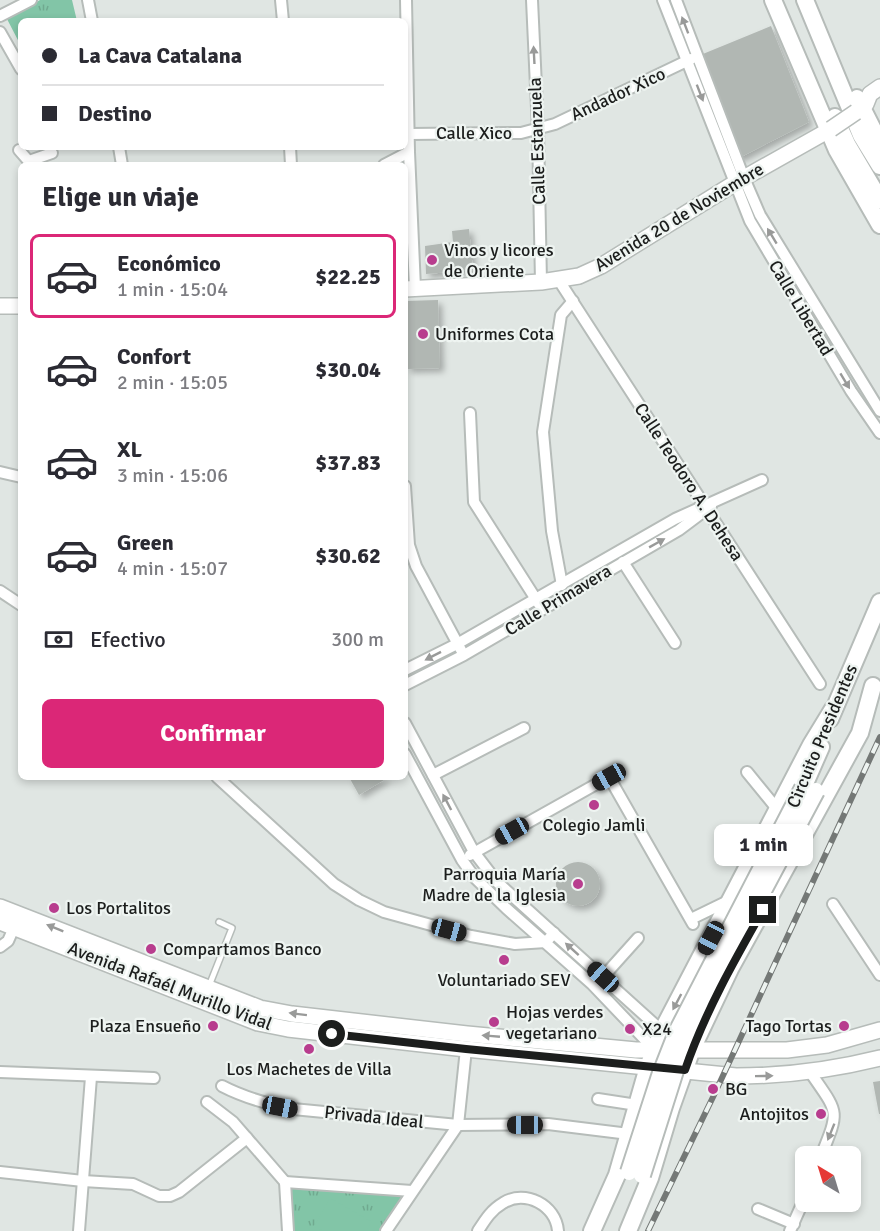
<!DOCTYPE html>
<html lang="es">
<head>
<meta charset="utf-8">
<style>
  body { margin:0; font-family:Signika,sans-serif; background:#f2f2f3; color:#2b2b33; height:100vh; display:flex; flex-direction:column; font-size:22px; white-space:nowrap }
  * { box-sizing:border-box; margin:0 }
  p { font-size:20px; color:#7c7c81 }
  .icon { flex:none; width:33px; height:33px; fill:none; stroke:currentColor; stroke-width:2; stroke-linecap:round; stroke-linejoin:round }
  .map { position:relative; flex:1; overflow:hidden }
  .details { position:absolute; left:18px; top:162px; width:390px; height:618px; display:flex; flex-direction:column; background:#fff; border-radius:9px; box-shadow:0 3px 9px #0003 }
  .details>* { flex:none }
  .guide { position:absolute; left:18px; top:18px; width:390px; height:132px; border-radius:9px; box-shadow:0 3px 9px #0003; display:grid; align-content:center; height:132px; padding:0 24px; background:#fff }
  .needle { width:39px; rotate:322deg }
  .fabs { position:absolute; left:795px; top:1146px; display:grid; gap:12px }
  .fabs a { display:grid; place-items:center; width:66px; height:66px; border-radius:9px; background:#fff; box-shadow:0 3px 9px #0003; font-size:30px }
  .end { position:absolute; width:27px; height:27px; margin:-14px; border:8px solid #1c1e1d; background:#fff; box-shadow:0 0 0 3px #fff }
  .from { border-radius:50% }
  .bubble { position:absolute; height:42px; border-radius:9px; background:#fff; box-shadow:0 3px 9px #0003; font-size:20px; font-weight:700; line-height:42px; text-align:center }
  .car { position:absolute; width:18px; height:36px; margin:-18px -9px; border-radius:8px; box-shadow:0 0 4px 2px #0007; background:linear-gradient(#222 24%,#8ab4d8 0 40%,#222 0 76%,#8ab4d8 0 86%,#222 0) }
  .guide b { display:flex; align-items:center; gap:21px; height:57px; font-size:22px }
  .guide b+b { border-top:2px solid #e1e1e2 }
  .guide i { width:15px; height:15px; background:#2b2b33 }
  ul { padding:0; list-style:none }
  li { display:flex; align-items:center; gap:18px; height:84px; margin:0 12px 9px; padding:0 12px; border:3px solid transparent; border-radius:9px }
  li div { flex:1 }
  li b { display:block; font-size:22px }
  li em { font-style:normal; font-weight:700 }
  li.current { border-color:#db2777 }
  li>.icon { width:54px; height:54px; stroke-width:1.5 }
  h2 { padding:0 24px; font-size:27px; line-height:72px }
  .pay { display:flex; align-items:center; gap:15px; height:66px; padding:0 24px; font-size:22px }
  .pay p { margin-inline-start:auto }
  .cta { display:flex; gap:12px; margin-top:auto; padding:12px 24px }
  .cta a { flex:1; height:69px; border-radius:9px; background:#db2777; color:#fff; font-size:24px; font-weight:700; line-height:69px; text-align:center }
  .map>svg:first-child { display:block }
  .park { fill:url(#park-tufts) }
  .pitch { fill:#82c5a7 }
  .building { fill:#b1b7b3; filter:url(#shadow) }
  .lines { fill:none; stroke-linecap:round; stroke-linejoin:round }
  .lane-casing { stroke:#b6bcb9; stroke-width:8 }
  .street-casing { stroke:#b6bcb9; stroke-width:14 }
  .secondary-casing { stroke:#b6bcb9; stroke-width:18 }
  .primary-casing { stroke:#b6bcb9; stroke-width:20 }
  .lane { stroke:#fff; stroke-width:5 }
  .street { stroke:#fff; stroke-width:10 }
  .secondary { stroke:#fff; stroke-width:15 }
  .primary { stroke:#fff; stroke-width:16 }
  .rail-casing { stroke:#747876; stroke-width:6 }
  .rail { stroke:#eef4f1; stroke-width:4; stroke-dasharray:11; stroke-linecap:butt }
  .secondary-bridge-casing { stroke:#b6bcb9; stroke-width:18; stroke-linecap:butt }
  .primary-bridge-casing { stroke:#b6bcb9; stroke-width:20; stroke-linecap:butt }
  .secondary-bridge { stroke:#fff; stroke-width:15 }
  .primary-bridge { stroke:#fff; stroke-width:16 }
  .oneway { fill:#999a99 }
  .route { stroke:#1c1e1d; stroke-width:8 }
  .poi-dot { fill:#b83d8e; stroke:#eef4f1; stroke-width:2 }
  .labels { text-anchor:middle; stroke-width:4.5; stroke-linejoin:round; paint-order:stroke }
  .street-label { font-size:18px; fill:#1c1e1d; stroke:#eef4f1 }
  .poi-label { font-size:18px; fill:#1c1e1d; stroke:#eef4f1; text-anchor:start }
</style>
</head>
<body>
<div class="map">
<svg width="880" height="1231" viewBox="0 0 880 1231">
  <defs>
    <pattern id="park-tufts" width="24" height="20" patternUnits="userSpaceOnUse" patternTransform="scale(1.5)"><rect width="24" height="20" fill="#82c5a7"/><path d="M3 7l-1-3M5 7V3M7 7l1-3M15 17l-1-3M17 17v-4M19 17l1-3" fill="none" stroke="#70a98f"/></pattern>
    <filter id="shadow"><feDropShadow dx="4" dy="4" stdDeviation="3" flood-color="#0004"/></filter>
  </defs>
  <rect width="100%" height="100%" fill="#e0e6e3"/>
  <g class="park">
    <polygon points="40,0 72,0 77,21 21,21 21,46 7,19"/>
    <polygon points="285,1182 412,1191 386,1231 288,1231"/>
  </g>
  <polygon class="pitch" points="330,1198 372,1222 366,1231 323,1231 314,1226"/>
  <g class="building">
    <polygon points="771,26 809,122 737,159 698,56"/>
    <polygon points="469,229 473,270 426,274 425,246 453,242 452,231"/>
    <polygon points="438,300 440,368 407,369 405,301"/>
    <polygon points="349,777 389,777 359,795"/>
    <circle cx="578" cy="884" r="22"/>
    <polygon points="880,1081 880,1114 879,1114 873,1082"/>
  </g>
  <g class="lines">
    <g class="lane-casing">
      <polyline id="lane" points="209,986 232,928 219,922"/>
    </g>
    <g class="street-casing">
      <g id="street">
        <polyline points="88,0 92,21"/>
        <polyline points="281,0 283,21"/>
        <polyline points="406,0 409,152 415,288"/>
        <polyline points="532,0 538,130 541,282"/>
        <polyline points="663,0 750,221 851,391 880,433"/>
        <polyline points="676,0 744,178 760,215 880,411"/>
        <polyline points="0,16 31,0"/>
        <polyline points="0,32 21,69"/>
        <polyline points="409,134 521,133 555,124 691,59"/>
        <polyline points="119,147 122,165"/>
        <polyline points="290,147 291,165"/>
        <polyline points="19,150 32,165"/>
        <polyline points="29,161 52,153"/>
        <polyline points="384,165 409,152"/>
        <polyline points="558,279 820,684"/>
        <polyline points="470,413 474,502 539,604"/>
        <polyline points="0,472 21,477"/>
        <polyline points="405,486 409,545 416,566 461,650"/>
        <polyline points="623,562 675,643"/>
        <polyline points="562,585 552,531 543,432 561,315 573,301"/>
        <polyline points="0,591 21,605"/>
        <polyline points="405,670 457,644 675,519 762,480"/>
        <polyline points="405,685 464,655 679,530 711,506"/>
        <polyline points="405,723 474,852 497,882 662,1031"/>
        <polyline points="405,754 462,860 475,878 506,908 592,984 654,1049"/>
        <polyline points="747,772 778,810"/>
        <polyline points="433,775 524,728"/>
        <polyline points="217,777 334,884 359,900 384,912 471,936 515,944 546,942 554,933"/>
        <polyline points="470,855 609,777 693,924"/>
        <polyline points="833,904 880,975"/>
        <polyline points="691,919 728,901"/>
        <polyline points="0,947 8,941 16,923"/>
        <polyline points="603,977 638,938"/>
        <polyline points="0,1072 154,1078"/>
        <path d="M810,1072c29,42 30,37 11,84"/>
        <path d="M222,1086c23,12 45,18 71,23l165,16 90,-1 81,10"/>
        <polyline points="598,1099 637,1105"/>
        <polyline points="207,1102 233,1122 285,1182"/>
        <polyline points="0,1172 83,1181 133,1184 159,1196 170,1196 179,1192 247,1138"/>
        <polyline points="285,1182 412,1191"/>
        <polyline points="285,1182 288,1231"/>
        <polyline points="758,1209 794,1224"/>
        <polyline points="79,1231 91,1077"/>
        <polyline points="386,1231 458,1125 466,1049"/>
        <path d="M478,1231c7,-11 13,-21 25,-28 22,-14 53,2 55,28"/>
        <polyline points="790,1231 806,1195"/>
      </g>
    </g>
    <g class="secondary-casing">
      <g id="secondary">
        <polyline points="856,112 866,104 870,94 880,87"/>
        <polyline points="405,289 541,282 579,276 601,266 735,183 831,129"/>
        <polyline points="0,306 21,306"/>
        <polyline points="0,907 260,1008 292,1014 467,1034 636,1050 787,1050 827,1045 880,1030"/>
        <path d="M0,922l258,101 30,6 178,20 270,27c50,0 96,-6 144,-18"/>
      </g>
    </g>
    <g class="primary-casing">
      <g id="primary">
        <polyline points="773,0 837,150 880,225"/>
        <polyline points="805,0 861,135 880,166"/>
        <polyline points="857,98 880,143"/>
        <polyline points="835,117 847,144 880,200"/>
        <polyline points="830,719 880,602"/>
        <polyline points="803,788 821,747"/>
        <polyline points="592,1231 617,1175 648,1067 662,1031 811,745 833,709"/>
        <polyline points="628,1231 650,1178 671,1108 692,1049 730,969 860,733 873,686"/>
      </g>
    </g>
    <use href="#lane" class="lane"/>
    <use href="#street" class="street"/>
    <use href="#secondary" class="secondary"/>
    <use href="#primary" class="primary"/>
    <g class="rail-casing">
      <polyline id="rail" points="648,1231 714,1095 880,737"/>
    </g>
    <use href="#rail" class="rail"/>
    <g class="secondary-bridge-casing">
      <polyline id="secondary-bridge" points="831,129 856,112"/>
    </g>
    <g class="primary-bridge-casing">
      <g id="primary-bridge">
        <polyline points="629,1172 660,1076 678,1030 803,788"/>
        <polyline points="642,1175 680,1055 710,990 816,791"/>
      </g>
    </g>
    <use href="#secondary-bridge" class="secondary-bridge"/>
    <use href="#primary-bridge" class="primary-bridge"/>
  </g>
  <defs><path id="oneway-solid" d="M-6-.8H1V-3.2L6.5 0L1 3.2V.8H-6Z" transform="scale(1.5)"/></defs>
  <g class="oneway">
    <use href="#oneway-solid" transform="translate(685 25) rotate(-111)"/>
    <use href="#oneway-solid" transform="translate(534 55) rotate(-93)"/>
    <use href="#oneway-solid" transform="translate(700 93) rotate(69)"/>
    <use href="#oneway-solid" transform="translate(772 236) rotate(-121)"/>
    <use href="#oneway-solid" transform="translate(845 381) rotate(59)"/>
    <use href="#oneway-solid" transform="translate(657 543) rotate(-29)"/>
    <use href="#oneway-solid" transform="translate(433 656) rotate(153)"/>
    <use href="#oneway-solid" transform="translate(447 802) rotate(-118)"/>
    <use href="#oneway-solid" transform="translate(55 928) rotate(-158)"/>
    <use href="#oneway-solid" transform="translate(572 949) rotate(-138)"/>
    <use href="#oneway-solid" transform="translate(677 1002) rotate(118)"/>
    <use href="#oneway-solid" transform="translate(298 1014) rotate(-173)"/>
    <use href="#oneway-solid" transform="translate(491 1036) rotate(-175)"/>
    <use href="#oneway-solid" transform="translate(764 1076) rotate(-1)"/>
    <use href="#oneway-solid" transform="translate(831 1132) rotate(112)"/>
  </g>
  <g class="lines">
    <path class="route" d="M332,1034l134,15 219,21c19,-56 49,-109 78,-160"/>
  </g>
  <g class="poi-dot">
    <circle cx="432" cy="260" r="6"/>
    <circle cx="423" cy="334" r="6"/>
    <circle cx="594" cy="805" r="6"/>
    <circle cx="578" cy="884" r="6"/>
    <circle cx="54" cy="908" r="6"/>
    <circle cx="151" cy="949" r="6"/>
    <circle cx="504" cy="960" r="6"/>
    <circle cx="494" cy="1022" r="6"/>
    <circle cx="213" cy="1026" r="6"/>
    <circle cx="844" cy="1026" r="6"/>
    <circle cx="630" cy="1029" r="6"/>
    <circle cx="309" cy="1049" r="6"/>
    <circle cx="713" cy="1089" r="6"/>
    <circle cx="821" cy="1114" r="6"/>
  </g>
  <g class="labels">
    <g class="street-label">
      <text transform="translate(618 94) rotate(-25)" y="6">Andador Xico</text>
      <text x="474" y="139">Calle Xico</text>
      <text transform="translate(537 141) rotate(-92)" y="6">Calle Estanzuela</text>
      <text transform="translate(679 217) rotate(-31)" y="6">Avenida 20 de Noviembre</text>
      <text transform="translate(801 308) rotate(59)" y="6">Calle Libertad</text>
      <text transform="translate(689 482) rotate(57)" y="6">Calle Teodoro A. Dehesa</text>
      <text transform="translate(558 600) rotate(-31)" y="6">Calle Primavera</text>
      <text transform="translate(822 736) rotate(-67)" y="6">Circuito Presidentes</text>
      <text transform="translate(170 986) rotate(21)" y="6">Avenida Rafaél Murillo Vidal</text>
      <text transform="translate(374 1117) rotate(6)" y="6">Privada Ideal</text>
    </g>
    <g class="poi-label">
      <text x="444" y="256">Vinos y licores<tspan x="444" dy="21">de Oriente</tspan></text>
      <text x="435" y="340">Uniformes Cota</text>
      <text x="594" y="831" text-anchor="middle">Colegio Jamli</text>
      <text x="566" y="880" text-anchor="end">Parroquia María<tspan x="566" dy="21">Madre de la Iglesia</tspan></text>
      <text x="66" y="914">Los Portalitos</text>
      <text x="163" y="955">Compartamos Banco</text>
      <text x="504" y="986" text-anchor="middle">Voluntariado SEV</text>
      <text x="506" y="1018">Hojas verdes<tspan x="506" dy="21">vegetariano</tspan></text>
      <text x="201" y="1032" text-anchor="end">Plaza Ensueño</text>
      <text x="832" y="1032" text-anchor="end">Tago Tortas</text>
      <text x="642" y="1035">X24</text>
      <text x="309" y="1075" text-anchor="middle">Los Machetes de Villa</text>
      <text x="725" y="1095">BG</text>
      <text x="809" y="1120" text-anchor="end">Antojitos</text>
    </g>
  </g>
</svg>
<div class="fabs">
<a><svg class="needle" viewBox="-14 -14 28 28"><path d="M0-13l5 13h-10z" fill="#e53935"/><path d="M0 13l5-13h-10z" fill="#7c7c81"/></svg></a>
</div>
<i class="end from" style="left:332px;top:1034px"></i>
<i class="end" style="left:763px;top:910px"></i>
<div class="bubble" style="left:714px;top:824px;width:99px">1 min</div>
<i class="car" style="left:609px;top:777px;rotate:241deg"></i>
<i class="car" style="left:512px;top:831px;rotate:241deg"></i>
<i class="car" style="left:449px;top:930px;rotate:105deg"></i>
<i class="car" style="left:711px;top:938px;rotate:208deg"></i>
<i class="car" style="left:603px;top:977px;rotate:312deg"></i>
<i class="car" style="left:280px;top:1107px;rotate:101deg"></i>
<i class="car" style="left:525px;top:1125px;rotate:270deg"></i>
<div class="guide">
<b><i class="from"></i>La Cava Catalana</b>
<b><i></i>Destino</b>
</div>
<section class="details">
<h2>Elige un viaje</h2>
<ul>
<li class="current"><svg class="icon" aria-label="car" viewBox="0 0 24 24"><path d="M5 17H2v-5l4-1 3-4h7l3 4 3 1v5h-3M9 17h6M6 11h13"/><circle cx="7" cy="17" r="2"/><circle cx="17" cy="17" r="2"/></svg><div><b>Económico</b><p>1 min · 15:04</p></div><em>$22.25</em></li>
<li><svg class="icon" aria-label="car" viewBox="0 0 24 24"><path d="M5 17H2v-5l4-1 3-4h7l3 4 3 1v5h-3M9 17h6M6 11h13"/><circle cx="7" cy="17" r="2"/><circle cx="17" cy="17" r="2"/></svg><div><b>Confort</b><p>2 min · 15:05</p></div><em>$30.04</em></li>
<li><svg class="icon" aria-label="car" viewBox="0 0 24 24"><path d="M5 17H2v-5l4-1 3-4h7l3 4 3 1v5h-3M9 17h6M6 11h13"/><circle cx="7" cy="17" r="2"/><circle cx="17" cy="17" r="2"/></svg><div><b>XL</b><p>3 min · 15:06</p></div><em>$37.83</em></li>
<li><svg class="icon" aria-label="car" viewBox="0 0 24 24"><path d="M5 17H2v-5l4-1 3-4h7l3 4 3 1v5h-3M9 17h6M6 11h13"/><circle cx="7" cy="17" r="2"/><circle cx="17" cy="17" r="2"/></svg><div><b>Green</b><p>4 min · 15:07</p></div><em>$30.62</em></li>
</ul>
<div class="pay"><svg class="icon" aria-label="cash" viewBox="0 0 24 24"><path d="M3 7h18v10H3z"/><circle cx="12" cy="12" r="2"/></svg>Efectivo<p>300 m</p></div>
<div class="cta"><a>Confirmar</a></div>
</section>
</div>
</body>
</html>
